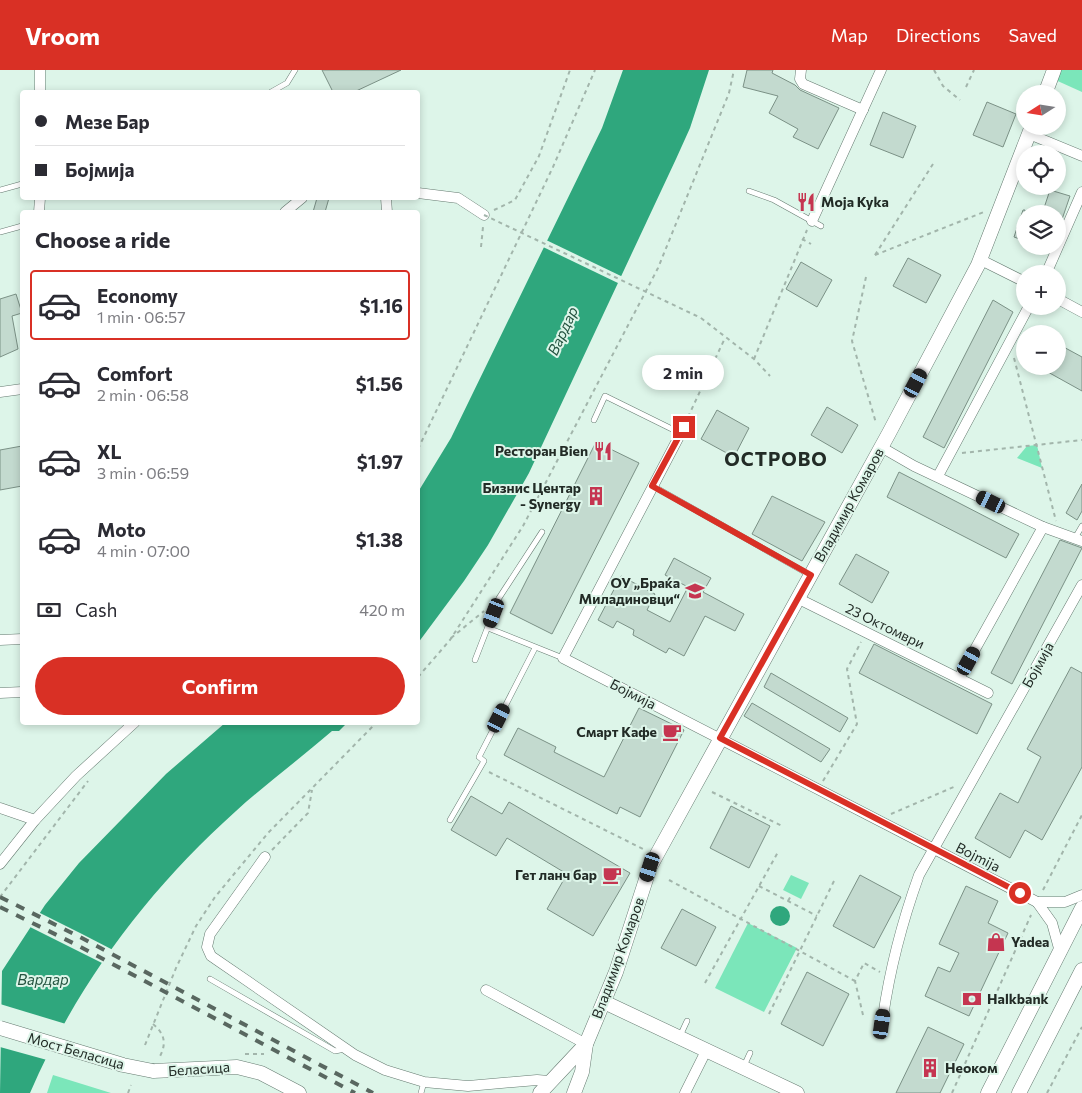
<!DOCTYPE html>
<html lang="en">
<head>
<meta charset="utf-8">
<style>
  body { margin:0; font-family:Commissioner,sans-serif; background:#f7f7f7; color:#2b2b33; height:100vh; display:flex; flex-direction:column; font-size:19px; white-space:nowrap }
  * { box-sizing:border-box; margin:0 }
  p { font-size:16px; color:#7c7c81 }
  .icon { flex:none; width:28px; height:28px; fill:none; stroke:currentColor; stroke-width:2; stroke-linecap:round; stroke-linejoin:round }
  .map { position:relative; flex:1; overflow:hidden }
  .panel { position:absolute; left:20px; top:140px; width:400px; height:515px; display:flex; flex-direction:column; background:#fff; border-radius:5px; box-shadow:0 2px 8px #0003 }
  .panel>* { flex:none }
  .banner { position:absolute; left:20px; top:20px; width:400px; height:110px; border-radius:5px; box-shadow:0 2px 8px #0003; display:grid; align-content:center; height:110px; padding:0 15px; background:#fff }
  .needle { width:32px; rotate:258deg }
  .buttons { position:absolute; left:1016px; top:15px; display:grid; gap:10px }
  .buttons a { display:grid; place-items:center; width:50px; height:50px; border-radius:50%; background:#fff; box-shadow:0 2px 8px #0003; font-size:25px }
  .end { position:absolute; width:22px; height:22px; margin:-11px; border:6px solid #d93025; background:#fff; box-shadow:0 0 0 2px #fff }
  .from { border-radius:50% }
  .bubble { position:absolute; height:35px; border-radius:18px; background:#fff; box-shadow:0 2px 8px #0003; font-size:16px; font-weight:700; line-height:35px; text-align:center }
  .car { position:absolute; width:15px; height:30px; margin:-15px -8px; border-radius:6px; box-shadow:0 0 4px 1px #0007; background:linear-gradient(#222 24%,#8ab4d8 0 40%,#222 0 76%,#8ab4d8 0 86%,#222 0) }
  .banner b { display:flex; align-items:center; gap:18px; height:48px; font-size:19px }
  .banner b+b { border-top:1px solid #e1e1e2 }
  .banner i { width:12px; height:12px; background:#2b2b33 }
  ul { padding:0; list-style:none }
  li { display:flex; align-items:center; gap:15px; height:70px; margin:0 10px 8px; padding:0 5px; border:2px solid transparent; border-radius:5px }
  li div { flex:1 }
  li b { display:block; font-size:19px }
  li em { font-style:normal; font-weight:700 }
  li.current { border-color:#d93025 }
  li>.icon { width:45px; height:45px; stroke-width:1.5 }
  h2 { padding:0 15px; font-size:22px; line-height:60px }
  .pay { display:flex; align-items:center; gap:12px; height:55px; padding:0 15px; font-size:19px }
  .pay p { margin-inline-start:auto }
  .primary-button { display:flex; gap:10px; margin-top:auto; padding:10px 15px }
  .primary-button a { flex:1; height:58px; border-radius:30px; background:#d93025; color:#fff; font-size:20px; font-weight:700; line-height:58px; text-align:center }
  header { display:flex; align-items:center; gap:30px; box-sizing:border-box; height:70px; padding:0 25px; background:#d93025; color:#fff }
  header strong { font-size:24px }
  nav { display:flex; gap:28px; margin-inline-start:auto; font-size:18px }
  .map>svg:first-child { display:block }
  .green { fill:#7be6ba }
  .water { fill:#2fa77d }
  .pier { fill:#ddf5e9 }
  .building { fill:#c3dacf; stroke:#7b9186 }
  .lines { fill:none; stroke-linecap:round; stroke-linejoin:round }
  .lane-casing { stroke:#657a70; stroke-width:6 }
  .street-casing { stroke:#657a70; stroke-width:11 }
  .secondary-casing { stroke:#657a70; stroke-width:15 }
  .path { stroke:#a2b5ab; stroke-width:2; stroke-dasharray:4 4; stroke-linecap:butt }
  .lane { stroke:#fff; stroke-width:5 }
  .street { stroke:#fff; stroke-width:10 }
  .secondary { stroke:#fff; stroke-width:14 }
  .rail { stroke:#596760; stroke-width:4; stroke-dasharray:9 9; stroke-linecap:butt }
  .secondary-bridge-casing { stroke:#657a70; stroke-width:15; stroke-linecap:butt }
  .path-bridge { stroke:#a2b5ab; stroke-width:2; stroke-dasharray:4 4; stroke-linecap:butt }
  .secondary-bridge { stroke:#fff; stroke-width:14 }
  .route { stroke:#d93025; stroke-width:6 }
  .labels { text-anchor:middle; stroke-width:4; stroke-linejoin:round; paint-order:stroke }
  .poi-label { font-size:14px; font-weight:bold; fill:#222b26; stroke:#ddf5e9; text-anchor:end }
  .street-label { font-size:14px; fill:#222b26; stroke:#ddf5e9 }
  .water-label { font-size:15px; font-style:italic; fill:#255441; stroke:#ddf5e9 }
  .district-label { font-size:19px; font-weight:bold; letter-spacing:1px; fill:#222b26; stroke:#ddf5e9 }
</style>
</head>
<body>
<header>
<strong>Vroom</strong>
<nav><a>Map</a><a>Directions</a><a>Saved</a></nav>
</header>
<div class="map">
<svg width="1082" height="1023" viewBox="0 0 1082 1023">
  <rect width="100%" height="100%" fill="#ddf5e9"/>
  <g class="green">
    <polygon points="1054,0 1082,0 1082,22 1051,8"/>
    <polygon points="1037,375 1042,398 1017,388 1027,376"/>
    <polygon points="791,805 809,813 801,829 783,820"/>
    <polygon points="748,853 797,878 764,942 715,918"/>
    <polygon points="53,1005 111,1023 47,1023"/>
  </g>
  <g class="water">
    <polygon points="623,0 709,0 690,58 676,89 529,403 488,475 464,511 418,573 418,422 451,368 602,58"/>
    <path d="M225,653h122l-8,8h-7c-31,27 -65,52 -96,80 -88,79 -159,173 -206,282h-30l2,-122 43,-66 34,-42 87,-89z"/>
    <circle cx="780" cy="846" r="10"/>
  </g>
  <g class="pier">
    <polygon points="544,169 623,207 620,214 541,176"/>
    <polygon points="38,842 82,864 113,880 104,894 28,856"/>
    <polygon points="0,934 66,954 47,990 0,977"/>
  </g>
  <g class="building">
    <polygon points="322,0 401,0 354,22 333,22"/>
    <polygon points="747,0 773,0 772,3 795,15 800,20 839,38 818,79 793,67 798,59 769,43 778,26 743,17"/>
    <polygon points="987,32 1016,44 1003,77 973,65"/>
    <polygon points="883,42 916,56 903,88 870,75"/>
    <polygon points="1050,120 1070,126 1058,161 1058,144 1042,144"/>
    <polygon points="317,128 329,128 325,142 313,142"/>
    <polygon points="1023,140 1025,140 1025,171 1014,167"/>
    <polygon points="908,188 941,205 926,233 893,216"/>
    <polygon points="801,192 832,210 817,237 786,219"/>
    <polygon points="16,224 22,243 12,246 18,279 0,287 0,229"/>
    <polygon points="993,230 1013,242 944,378 923,367"/>
    <polygon points="1058,274 1082,287 1082,321 1037,296 1058,296"/>
    <polygon points="827,337 858,355 842,383 811,365"/>
    <polygon points="717,340 749,358 734,387 701,369"/>
    <polygon points="596,372 639,393 552,564 510,543"/>
    <polygon points="22,376 22,416 0,420 0,380"/>
    <polygon points="899,402 1019,464 1006,488 887,427"/>
    <polygon points="1082,414 1082,441 1077,450 1066,443"/>
    <polygon points="772,426 825,452 802,491 752,464"/>
    <polygon points="1060,470 1082,478 1012,614 991,603"/>
    <polygon points="856,484 889,502 872,533 839,514"/>
    <polygon points="674,488 711,508 703,522 744,544 735,561 705,546 684,586 669,578 666,583 633,565 634,560 617,551 613,558 598,550 621,506 655,524 647,540 670,552 688,517 665,505"/>
    <polygon points="874,574 992,634 977,664 859,603"/>
    <polygon points="1071,597 1082,603 1082,697 1042,770 1025,760 1010,788 975,768 1000,723 1018,733 1041,687 1027,679"/>
    <polygon points="771,603 848,648 840,662 764,617"/>
    <polygon points="752,633 830,679 821,692 744,646"/>
    <polygon points="639,638 684,660 640,747 620,737 617,744 504,685 518,658 556,677 554,682 604,707"/>
    <polygon points="471,726 502,744 509,732 630,803 593,866 547,839 567,804 507,768 496,786 451,760"/>
    <polygon points="731,736 770,756 749,798 710,778"/>
    <polygon points="860,805 901,827 874,878 833,856"/>
    <polygon points="966,816 998,831 988,853 1008,863 969,946 925,926 938,897 950,902 959,883 939,874"/>
    <polygon points="682,839 716,857 696,896 661,878"/>
    <polygon points="807,902 849,924 823,976 781,954"/>
    <polygon points="928,957 964,974 940,1023 896,1023"/>
  </g>
  <g class="lines">
    <g class="lane-casing">
      <g id="lane">
        <polyline points="271,22 287,13 295,0"/>
        <polyline points="0,120 22,114"/>
        <polyline points="749,121 774,130 821,156"/>
        <polyline points="0,162 22,156"/>
        <polyline points="594,350 605,326 680,363"/>
        <polyline points="653,416 810,505"/>
        <polyline points="1075,468 1082,456"/>
        <polyline points="488,558 563,588"/>
        <polyline points="475,590 499,528 542,462"/>
        <polyline points="450,750 484,691 479,687 535,578"/>
        <polyline points="210,909 335,981 345,979"/>
        <polyline points="680,966 687,951"/>
        <polyline points="744,996 750,983"/>
        <polyline points="421,1023 424,1012"/>
      </g>
    </g>
    <g class="street-casing">
      <g id="street">
        <polyline points="40,0 40,22"/>
        <polyline points="801,0 800,9 803,14 863,40"/>
        <polyline points="1029,64 1082,86"/>
        <polyline points="418,123 458,128 484,145"/>
        <polyline points="386,128 387,142"/>
        <polyline points="39,142 40,128"/>
        <polyline points="285,142 302,128"/>
        <polyline points="812,151 881,0"/>
        <polyline points="981,190 1025,212"/>
        <polyline points="1046,204 1082,122"/>
        <polyline points="1058,229 1082,242"/>
        <polyline points="0,322 22,319"/>
        <polyline points="684,357 563,588 1037,832 1065,832 1082,825"/>
        <polyline points="881,377 914,396 1043,457 1082,471"/>
        <polyline points="938,406 1029,236"/>
        <polyline points="799,529 988,623"/>
        <polyline points="0,570 22,569"/>
        <polyline points="959,608 1043,457"/>
        <polyline points="0,623 22,622"/>
        <polyline points="0,738 35,750"/>
        <polyline points="265,787 210,864 207,877 211,886 355,985 385,1000 424,1012 468,1016 537,1010 549,1011"/>
        <polyline points="0,794 35,750 76,706 135,652"/>
        <polyline points="1037,832 1052,853 1060,882"/>
        <polyline points="486,920 586,974"/>
        <path d="M882,954c7,-53 19,-99 37,-149l163,-290"/>
        <polyline points="685,1023 707,979"/>
      </g>
    </g>
    <g class="secondary-casing">
      <g id="secondary">
        <polyline points="1045,24 1054,0"/>
        <polyline points="604,932 797,1023"/>
        <polyline points="153,1001 237,997 261,1003 299,1023"/>
        <polyline points="540,1023 586,974"/>
        <polyline points="574,1023 582,1002 586,974 616,902 650,797 889,363 978,195 1032,56"/>
        <polyline points="988,1023 1082,838"/>
        <polyline points="1019,1023 1082,900"/>
      </g>
    </g>
    <g class="path">
      <polyline points="934,0 943,16 960,30"/>
      <polyline points="966,17 974,0"/>
      <polyline points="494,140 515,130 539,86 570,0"/>
      <polyline points="802,169 811,174"/>
      <polyline points="481,177 483,157"/>
      <polyline points="875,185 984,142"/>
      <polyline points="875,185 933,94"/>
      <polyline points="866,207 852,271 876,353"/>
      <polyline points="701,248 754,289 770,306"/>
      <polyline points="1014,288 1056,451"/>
      <polyline points="754,289 807,160"/>
      <polyline points="688,347 725,268"/>
      <polyline points="418,379 553,97 595,0"/>
      <polyline points="962,383 1082,370"/>
      <polyline points="451,568 484,541"/>
      <polyline points="418,607 450,570 523,456 658,198 729,23 734,0"/>
      <polyline points="489,702 645,780"/>
      <polyline points="823,711 857,654 847,599 861,572"/>
      <polyline points="712,722 782,756"/>
      <polyline points="891,744 956,716"/>
      <polyline points="272,780 308,743 312,720"/>
      <polyline points="669,810 855,911"/>
      <polyline points="759,816 817,846"/>
      <polyline points="1043,820 1082,745"/>
      <polyline points="0,827 88,711"/>
      <polyline points="788,831 792,824"/>
      <polyline points="705,913 778,782"/>
      <polyline points="769,944 834,811"/>
      <polyline points="863,945 855,911 864,893 880,902"/>
      <path d="M153,954c12,10 14,20 6,34"/>
      <polyline points="145,975 176,898 196,856 215,827 268,763 377,652"/>
      <polyline points="245,984 264,984"/>
      <polyline points="128,1023 131,1015"/>
      <polyline points="952,1023 1031,845"/>
      <polyline points="1047,1023 1082,957"/>
    </g>
    <use href="#lane" class="lane"/>
    <use href="#street" class="street"/>
    <use href="#secondary" class="secondary"/>
    <g class="rail">
      <polyline points="0,827 78,866 373,1023"/>
      <polyline points="0,837 75,874 355,1023"/>
    </g>
    <g class="secondary-bridge-casing">
      <polyline id="secondary-bridge" points="0,958 123,995 153,1001"/>
    </g>
    <polyline class="path-bridge" points="484,145 701,248"/>
    <use href="#secondary-bridge" class="secondary-bridge"/>
  </g>
  <g class="lines">
    <polyline class="route" points="684,357 652,416 811,505 720,668 1020,823"/>
  </g>
  <defs>
    <g id="restaurant-bare" transform="scale(1.5)"><path d="M-5-6h1v4h1v-4h1v4h1v-4h1v5L-1.5 .5V6h-2V.5L-5-1ZM5-6V6H3V1.5H1.5Q1.5-4 5-6Z" fill="#c53550" stroke="#ddf5e9" stroke-width="2.5" paint-order="stroke"/></g>
    <g id="building-bare" transform="scale(1.5)"><path d="M-4-6H4V6H1V3H-1V6H-4ZM-2.5-4.3h1.7v1.8h-1.7ZM.8-4.3h1.7v1.8H.8ZM-2.5-1h1.7V.8h-1.7ZM.8-1h1.7V.8H.8Z" fill="#c53550" stroke="#ddf5e9" stroke-width="2.5" paint-order="stroke"/></g>
    <g id="school-bare" transform="scale(1.5)"><path d="M0-5L7-2L0 1L-7-2ZM-4 1L0 2.5L4 1V4Q0 6-4 4Z" fill="#c53550" stroke="#ddf5e9" stroke-width="2.5" paint-order="stroke"/></g>
    <g id="cafe-bare" transform="scale(1.5)"><path d="M-5.5-4.5H6V0H3Q3 3.5 0 3.5H-2.5Q-5.5 3.5-5.5 0ZM3-3.2v2h1.7v-2ZM-6 4.5H4V6H-6Z" fill="#c53550" stroke="#ddf5e9" stroke-width="2.5" paint-order="stroke"/></g>
    <g id="shop-bare" transform="scale(1.5)"><path d="M-5-2.5h2.3a2.7 3.5 0 0 1 5.4 0H5L5.5 6h-11ZM-1.5-2.5h3a1.5 2.3 0 0 0-3 0Z" fill="#c53550" stroke="#ddf5e9" stroke-width="2.5" paint-order="stroke"/></g>
    <g id="bank-bare" transform="scale(1.5)"><path d="M-6-4H6V4H-6ZM0-2.3a2.3 2.3 0 1 0 0 4.6a2.3 2.3 0 1 0 0-4.6Z" fill="#c53550" stroke="#ddf5e9" stroke-width="2.5" paint-order="stroke"/></g>
  </defs>
  <g fill-rule="evenodd">
    <use href="#restaurant-bare" x="806" y="132"/>
    <use href="#restaurant-bare" x="603" y="381"/>
    <use href="#building-bare" x="596" y="426"/>
    <use href="#school-bare" x="695" y="521"/>
    <use href="#cafe-bare" x="672" y="662"/>
    <use href="#cafe-bare" x="612" y="805"/>
    <use href="#shop-bare" x="996" y="872"/>
    <use href="#bank-bare" x="972" y="929"/>
    <use href="#building-bare" x="930" y="998"/>
  </g>
  <g class="labels">
    <g class="poi-label">
      <text x="821" y="137" text-anchor="start">Moja Kyka</text>
      <text x="588" y="386">Ресторан Bien</text>
      <text x="581" y="423">Бизнис Центар<tspan x="581" dy="16">- Synergy</tspan></text>
      <text x="680" y="518">ОУ „Браќа<tspan x="680" dy="16">Миладиновци“</tspan></text>
      <text x="657" y="667">Смарт Кафе</text>
      <text x="597" y="810">Гет ланч бар</text>
      <text x="1011" y="877" text-anchor="start">Yadea</text>
      <text x="987" y="934" text-anchor="start">Halkbank</text>
      <text x="945" y="1003" text-anchor="start">Неоком</text>
    </g>
    <g class="street-label">
      <text transform="translate(849 435) rotate(-61)" y="5">Владимир Комаров</text>
      <text transform="translate(885 556) rotate(26)" y="5">23 Октомври</text>
      <text transform="translate(1038 595) rotate(-61)" y="5">Бојмија</text>
      <text transform="translate(633 624) rotate(27)" y="5">Бојмија</text>
      <text transform="translate(978 787) rotate(27)" y="5">Bojmija</text>
      <text transform="translate(618 888) rotate(-70)" y="5">Владимир Комаров</text>
      <text transform="translate(76 981) rotate(16)" y="5">Мост Беласица</text>
      <text transform="translate(199 999) rotate(-4)" y="5">Беласица</text>
    </g>
    <g class="water-label">
      <text transform="translate(563 261) rotate(-65)" y="5">Вардар</text>
      <text x="43" y="915">Вардар</text>
    </g>
    <g class="district-label">
      <text x="776" y="396">ОСТРОВО</text>
    </g>
  </g>
</svg>
<div class="buttons">
<a><svg class="needle" viewBox="-14 -14 28 28"><path d="M0-13l5 13h-10z" fill="#e53935"/><path d="M0 13l5-13h-10z" fill="#7c7c81"/></svg></a>
<a><svg class="icon" aria-label="locate" viewBox="0 0 24 24"><circle cx="12" cy="12" r="6"/><path d="M12 2v4M12 18v4M2 12h4M18 12h4"/></svg></a>
<a><svg class="icon" aria-label="layers" viewBox="0 0 24 24"><path d="M12 4l9 5-9 5-9-5zM3 14l9 5 9-5"/></svg></a>
<a>+</a>
<a>−</a>
</div>
<i class="end from" style="left:1020px;top:823px"></i>
<i class="end" style="left:684px;top:357px"></i>
<div class="bubble" style="left:642px;top:285px;width:82px">2 min</div>
<i class="car" style="left:916px;top:313px;rotate:28deg"></i>
<i class="car" style="left:991px;top:432px;rotate:296deg"></i>
<i class="car" style="left:494px;top:543px;rotate:201deg"></i>
<i class="car" style="left:969px;top:591px;rotate:29deg"></i>
<i class="car" style="left:499px;top:648px;rotate:27deg"></i>
<i class="car" style="left:650px;top:797px;rotate:198deg"></i>
<i class="car" style="left:882px;top:954px;rotate:8deg"></i>
<div class="banner">
<b><i class="from"></i>Мезе Бар</b>
<b><i></i>Бојмија</b>
</div>
<section class="panel">
<h2>Choose a ride</h2>
<ul>
<li class="current"><svg class="icon" aria-label="car" viewBox="0 0 24 24"><path d="M5 17H2v-5l4-1 3-4h7l3 4 3 1v5h-3M9 17h6M6 11h13"/><circle cx="7" cy="17" r="2"/><circle cx="17" cy="17" r="2"/></svg><div><b>Economy</b><p>1 min · 06:57</p></div><em>$1.16</em></li>
<li><svg class="icon" aria-label="car" viewBox="0 0 24 24"><path d="M5 17H2v-5l4-1 3-4h7l3 4 3 1v5h-3M9 17h6M6 11h13"/><circle cx="7" cy="17" r="2"/><circle cx="17" cy="17" r="2"/></svg><div><b>Comfort</b><p>2 min · 06:58</p></div><em>$1.56</em></li>
<li><svg class="icon" aria-label="car" viewBox="0 0 24 24"><path d="M5 17H2v-5l4-1 3-4h7l3 4 3 1v5h-3M9 17h6M6 11h13"/><circle cx="7" cy="17" r="2"/><circle cx="17" cy="17" r="2"/></svg><div><b>XL</b><p>3 min · 06:59</p></div><em>$1.97</em></li>
<li><svg class="icon" aria-label="car" viewBox="0 0 24 24"><path d="M5 17H2v-5l4-1 3-4h7l3 4 3 1v5h-3M9 17h6M6 11h13"/><circle cx="7" cy="17" r="2"/><circle cx="17" cy="17" r="2"/></svg><div><b>Moto</b><p>4 min · 07:00</p></div><em>$1.38</em></li>
</ul>
<div class="pay"><svg class="icon" aria-label="cash" viewBox="0 0 24 24"><path d="M3 7h18v10H3z"/><circle cx="12" cy="12" r="2"/></svg>Cash<p>420 m</p></div>
<div class="primary-button"><a>Confirm</a></div>
</section>
</div>
</body>
</html>
